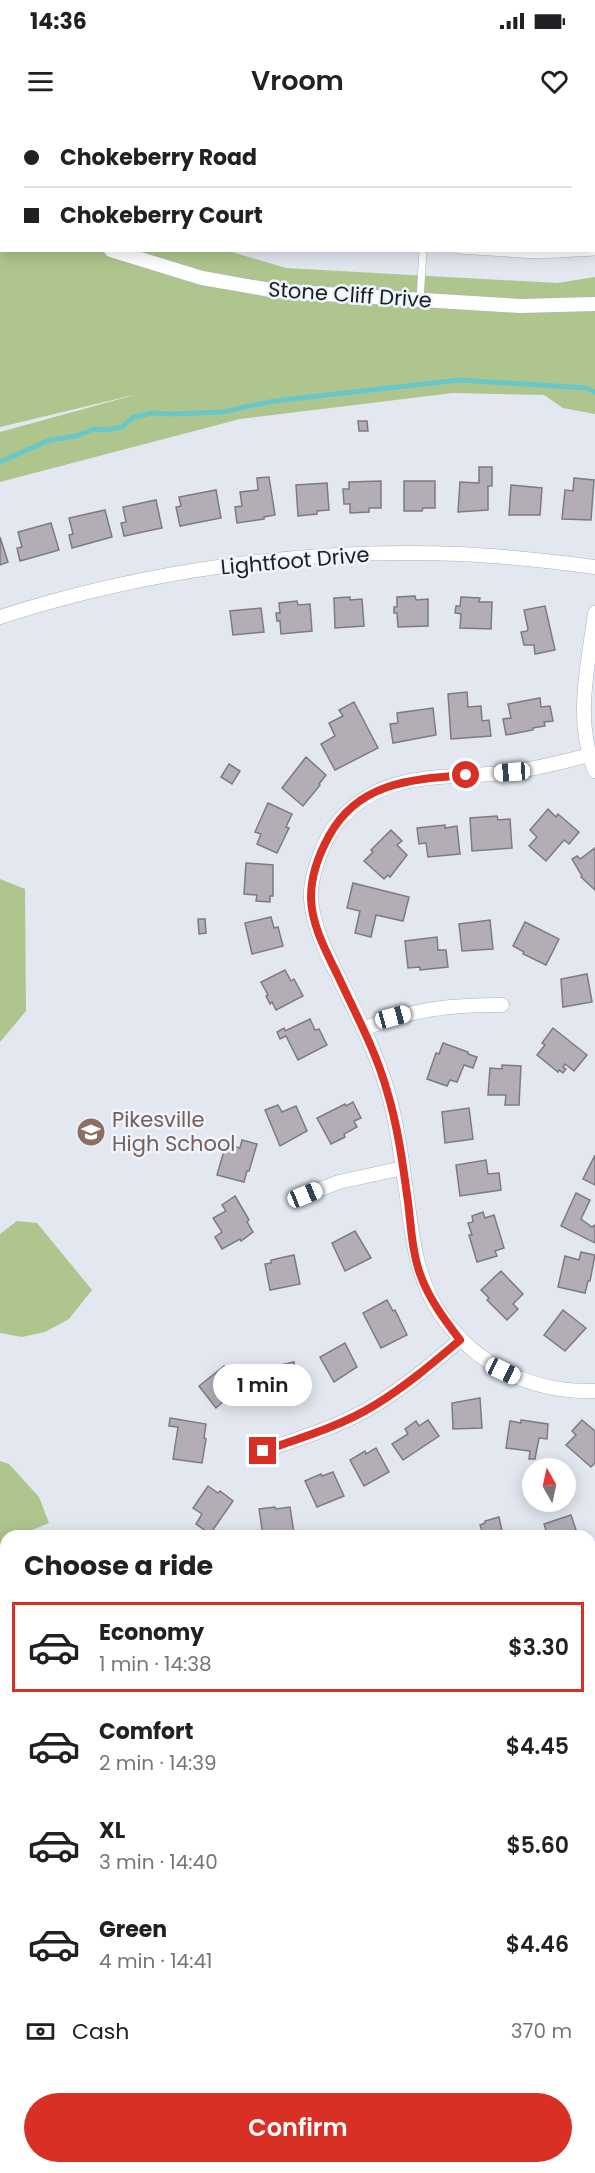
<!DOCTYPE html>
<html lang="en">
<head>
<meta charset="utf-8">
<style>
  body { margin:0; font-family:Poppins,sans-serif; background:#f6f6f6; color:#202124; height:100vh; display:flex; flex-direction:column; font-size:22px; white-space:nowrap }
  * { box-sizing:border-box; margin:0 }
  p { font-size:20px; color:#757577 }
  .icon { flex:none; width:33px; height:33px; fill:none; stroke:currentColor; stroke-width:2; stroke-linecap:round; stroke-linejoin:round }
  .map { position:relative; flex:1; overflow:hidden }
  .details { position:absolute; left:0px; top:1410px; width:596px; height:644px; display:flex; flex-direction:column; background:#fff; border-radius:18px 18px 0 0; box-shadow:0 3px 15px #0003 }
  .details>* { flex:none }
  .banner { position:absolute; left:0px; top:0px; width:596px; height:132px; box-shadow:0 3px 15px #0003; display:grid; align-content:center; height:132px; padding:0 24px; background:#fff }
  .needle { width:39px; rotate:351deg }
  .tools { position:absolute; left:522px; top:1338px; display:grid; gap:12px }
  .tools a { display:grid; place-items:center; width:54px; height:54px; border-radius:50%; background:#fff; box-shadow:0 3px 15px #0003; font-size:30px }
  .end { position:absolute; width:27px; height:27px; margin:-14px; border:8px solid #d93025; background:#fff; box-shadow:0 0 0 3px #fff }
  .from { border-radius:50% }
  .bubble { position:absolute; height:42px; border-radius:21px; background:#fff; box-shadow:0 3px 15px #0003; font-size:20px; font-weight:600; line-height:42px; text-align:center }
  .car { position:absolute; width:18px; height:36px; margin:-18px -9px; border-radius:8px; box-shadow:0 0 4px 2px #0007; background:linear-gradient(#fff 24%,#345 0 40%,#fff 0 76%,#345 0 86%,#fff 0) }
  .banner b { display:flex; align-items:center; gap:21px; height:57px; font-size:22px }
  .banner b+b { border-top:2px solid #e0e0e0 }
  .banner i { width:15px; height:15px; background:#202124 }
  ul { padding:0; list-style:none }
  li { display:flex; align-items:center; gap:18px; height:90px; margin:0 12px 9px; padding:0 12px; border:3px solid transparent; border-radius:0px }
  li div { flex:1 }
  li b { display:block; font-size:22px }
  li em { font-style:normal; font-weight:600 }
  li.selected { border-color:#d93025 }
  li>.icon { width:54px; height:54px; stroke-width:1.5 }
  h2 { padding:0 24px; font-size:27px; line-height:72px }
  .pay { display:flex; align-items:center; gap:15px; height:66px; padding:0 24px; font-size:22px }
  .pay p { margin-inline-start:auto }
  .button { display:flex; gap:12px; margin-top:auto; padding:12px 24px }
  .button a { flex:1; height:69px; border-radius:36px; background:#d93025; color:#fff; font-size:24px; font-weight:600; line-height:69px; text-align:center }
  .status { display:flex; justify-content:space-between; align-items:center; height:42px; padding:0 30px; background:#fff; direction:ltr }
  .status svg { height:16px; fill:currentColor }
  header { display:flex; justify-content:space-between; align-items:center; height:78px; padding:0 24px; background:#fff; font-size:27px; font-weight:600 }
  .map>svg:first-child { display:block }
  .green { fill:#aec68e }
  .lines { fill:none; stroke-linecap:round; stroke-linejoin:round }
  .stream { stroke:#6ac7c8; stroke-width:5 }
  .building { fill:#b3aeb6; stroke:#7f7a82; stroke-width:1.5 }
  .service-casing { stroke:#acb1ba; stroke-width:8 }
  .minor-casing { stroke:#acb1ba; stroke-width:15 }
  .secondary-casing { stroke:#acb1ba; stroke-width:21 }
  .service { stroke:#fff; stroke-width:7 }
  .minor { stroke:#fff; stroke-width:14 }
  .secondary { stroke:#fff; stroke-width:20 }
  .route { stroke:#d93025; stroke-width:8 }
  .labels { text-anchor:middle; stroke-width:5; stroke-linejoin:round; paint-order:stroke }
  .street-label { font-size:21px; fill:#1c1e21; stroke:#eff5fe }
  .education-label { font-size:21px; fill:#785e54; stroke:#eff5fe; text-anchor:start }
</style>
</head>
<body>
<div class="status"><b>14:36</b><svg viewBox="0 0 49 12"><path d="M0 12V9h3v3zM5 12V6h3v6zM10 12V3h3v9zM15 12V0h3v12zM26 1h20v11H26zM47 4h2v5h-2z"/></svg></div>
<header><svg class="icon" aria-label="menu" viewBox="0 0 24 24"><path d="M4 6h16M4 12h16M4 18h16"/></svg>Vroom<svg class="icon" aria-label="heart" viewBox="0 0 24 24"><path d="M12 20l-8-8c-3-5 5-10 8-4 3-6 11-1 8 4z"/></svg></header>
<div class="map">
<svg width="595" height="2053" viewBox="0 0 595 2053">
  <rect width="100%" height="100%" fill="#e2e7f0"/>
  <g class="green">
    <polygon points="0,66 2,130 225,130 286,148 557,163 595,157 595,294 563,288 544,275 453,273 240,299 0,362 0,312 138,274 0,307"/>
    <polygon points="0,759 25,769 26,891 0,922"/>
    <polygon points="17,1101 37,1103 92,1170 69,1199 45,1212 22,1217 0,1213 0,1114"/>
    <polygon points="0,1341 9,1344 39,1377 49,1403 18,1416 6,1416 6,1421 0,1424"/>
    <polygon points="6,1475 6,1566 0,1566 0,1476"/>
  </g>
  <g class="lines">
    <polyline class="stream" points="0,342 50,320 76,316 94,309 106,310 122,307 134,297 152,293 171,294 222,292 274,281 459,260 586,268 595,272"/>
  </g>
  <g class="building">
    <polygon points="120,0 320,0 320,2"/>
    <polygon points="365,0 583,0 591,2 365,2"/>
    <polygon points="358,301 367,301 368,311 359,311"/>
    <polygon points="479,347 492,347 492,366 488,366 488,390 458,392 460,362 479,363"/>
    <polygon points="269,357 275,395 264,397 264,399 237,403 235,387 242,386 240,372 258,370 257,358"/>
    <polygon points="574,358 594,360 591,400 562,399 565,370 573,371"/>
    <polygon points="381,361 381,388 369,388 369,392 350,393 350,384 344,384 343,369 349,369 349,362"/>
    <polygon points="404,361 435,361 435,388 423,388 422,391 404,391"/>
    <polygon points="327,363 329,390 317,391 317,394 298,396 296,365"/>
    <polygon points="511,365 542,368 540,395 509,395"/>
    <polygon points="216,370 221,398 180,406 176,387 181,386 179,377"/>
    <polygon points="156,380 162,408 124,416 121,403 126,402 123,387"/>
    <polygon points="105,390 112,417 72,428 69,415 73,414 69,398"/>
    <polygon points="51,403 59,430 20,441 17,428 22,427 18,412"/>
    <polygon points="0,417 8,442 0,445"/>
    <polygon points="415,476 416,480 428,479 428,506 398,507 397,493 394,493 394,487 397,487 397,477"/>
    <polygon points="350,477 350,480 362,479 364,506 335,508 334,478"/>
    <polygon points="461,477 480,478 479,482 492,482 491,509 460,508 461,494 455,493 456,486 460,486"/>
    <polygon points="297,481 298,485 310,484 312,511 281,514 280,501 277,501 276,493 280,493 279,483"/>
    <polygon points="545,486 555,530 535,534 534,525 524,525 521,512 527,511 528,509 524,490"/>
    <polygon points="261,488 264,512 233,515 230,491"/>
    <polygon points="467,572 468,587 481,586 482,601 489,600 491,616 451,619 448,574"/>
    <polygon points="540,578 541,587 550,586 553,601 544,602 545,606 533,608 533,610 506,615 503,599 511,598 508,584"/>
    <polygon points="354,582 378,628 335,650 321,624 335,616 329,603 343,596 339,590"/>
    <polygon points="433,588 436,615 393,623 390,604 398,603 397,593"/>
    <polygon points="306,637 326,655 319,664 320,665 303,686 282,668"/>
    <polygon points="229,644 240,651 232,664 221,657"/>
    <polygon points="268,683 292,694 286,707 289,708 277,733 257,724 261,714 255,712"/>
    <polygon points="548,689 556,697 558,694 579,712 569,724 564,720 546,741 529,726 537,717 530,710"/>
    <polygon points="497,696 498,700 510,699 512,728 472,731 470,698"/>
    <polygon points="445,705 445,708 457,706 460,734 428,737 426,723 419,724 417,708"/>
    <polygon points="391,710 402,721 397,725 407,735 390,757 388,755 384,759 364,741 373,732 371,730"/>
    <polygon points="595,728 595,770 581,757 582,756 572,739 577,736 580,739"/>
    <polygon points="246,743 273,745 273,776 270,776 270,782 256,781 257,775 244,774"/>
    <polygon points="353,763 409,777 403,801 376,795 371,817 355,813 360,791 347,788"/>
    <polygon points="271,797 274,808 278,807 283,826 252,834 245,803"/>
    <polygon points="198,799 205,799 206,813 199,814"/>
    <polygon points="490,800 493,829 462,831 459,804"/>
    <polygon points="525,802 559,819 546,845 523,834 524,832 513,826"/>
    <polygon points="437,817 438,830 446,830 448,847 420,850 420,847 408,848 405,821"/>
    <polygon points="285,850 291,861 294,859 303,876 276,890 272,882 270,884 266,876 268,875 261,862"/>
    <polygon points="587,854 592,882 563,887 561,859"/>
    <polygon points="310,899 315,910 319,909 327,925 298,940 286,916 280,919 277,912 284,908 285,911"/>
    <polygon points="553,908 587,935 574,951 565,944 563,947 566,949 563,953 559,950 558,952 537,935 545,925 542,923"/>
    <polygon points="443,923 468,932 468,934 477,937 473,948 464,945 457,962 450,960 447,966 427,959 436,933 439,934"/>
    <polygon points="502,945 521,946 519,985 505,985 506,975 488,975 490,948 502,949"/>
    <polygon points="353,982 361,998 354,1001 357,1007 344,1014 345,1017 331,1024 317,998 345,984 346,986"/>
    <polygon points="278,985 282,992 296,986 307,1011 280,1026 265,990"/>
    <polygon points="469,988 473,1019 445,1023 442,992"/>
    <polygon points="242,1020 257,1024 249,1051 247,1051 244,1062 217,1055 226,1024 240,1028"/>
    <polygon points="595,1035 595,1065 583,1059"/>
    <polygon points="486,1040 488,1054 499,1053 501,1070 460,1076 456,1045"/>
    <polygon points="576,1073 590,1080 581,1099 592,1107 595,1105 595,1123 561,1106"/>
    <polygon points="235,1076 249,1100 247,1102 253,1112 241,1121 240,1119 222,1129 215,1117 222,1112 213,1098 226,1091 222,1085"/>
    <polygon points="483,1092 485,1098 494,1095 504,1128 495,1131 497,1136 477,1142 469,1115 472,1115 468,1103 473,1102 472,1096"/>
    <polygon points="355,1111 371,1138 345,1151 332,1123"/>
    <polygon points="581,1132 595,1135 590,1161 588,1161 585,1173 558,1167 565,1136 579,1140"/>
    <polygon points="294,1135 300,1164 270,1170 265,1144 271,1143 271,1140"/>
    <polygon points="501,1151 523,1174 513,1184 518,1189 507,1200 487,1180 489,1178 481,1170"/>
    <polygon points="387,1180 393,1191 395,1190 407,1215 381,1228 363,1193"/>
    <polygon points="563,1190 586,1208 565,1231 544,1215"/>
    <polygon points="345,1223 357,1247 334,1262 320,1237"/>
    <polygon points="294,1242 297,1256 304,1254 308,1269 280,1276 280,1273 268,1276 263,1261 265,1260 263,1249"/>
    <polygon points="224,1246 233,1257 239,1252 249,1265 227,1282 225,1280 216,1288 199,1266"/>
    <polygon points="480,1278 482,1308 453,1309 452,1283"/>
    <polygon points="170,1298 206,1304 204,1318 206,1319 202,1343 173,1339 178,1307 169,1306"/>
    <polygon points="428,1300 439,1316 403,1340 392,1324 408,1314 405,1309 416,1301 419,1306"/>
    <polygon points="521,1300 548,1304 547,1319 539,1318 535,1339 529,1339 530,1331 506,1328 510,1301 521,1303"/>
    <polygon points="582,1300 595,1311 595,1343 591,1347 566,1325 576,1315 572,1311"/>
    <polygon points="376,1328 389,1352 364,1366 350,1340 365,1331 366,1334"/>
    <polygon points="333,1352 344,1376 317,1387 305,1361 321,1354 322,1356"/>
    <polygon points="208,1366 218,1373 220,1371 233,1381 210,1414 196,1404 202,1394 193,1388"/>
    <polygon points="275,1387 276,1389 290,1387 294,1413 263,1416 259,1389"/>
    <polygon points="571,1395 578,1416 548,1416 544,1404"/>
    <polygon points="499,1397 503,1416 486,1416 485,1413 483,1414 480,1405 485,1403 485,1401"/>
    <polygon points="595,1600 595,1670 590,1671 590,1601"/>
    <polygon points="595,1680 595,1729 590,1698 590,1681"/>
    <polygon points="0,2006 6,2006 6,2038 0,2039"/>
  </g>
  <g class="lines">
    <g class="service-casing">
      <g id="service">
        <polyline points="0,41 2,41"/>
        <polyline points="459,130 537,135 595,132"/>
        <polyline points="420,180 423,130"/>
        <polyline points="590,1582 595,1581"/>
      </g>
    </g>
    <g class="minor-casing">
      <g id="minor">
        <polyline points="0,97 2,97"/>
        <polyline points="111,130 202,158 276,171 520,186 595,184"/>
        <path d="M595,493c-7,53 -21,107 0,158"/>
        <path d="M0,497c145,-47 307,-69 459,-63 45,2 91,7 136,13"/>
        <path d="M589,635c-26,7 -51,13 -76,17 -65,8 -130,-5 -176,51 -14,17 -28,56 -26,77 3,30 17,56 30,82 17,35 35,70 46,107 10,33 14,67 19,101 6,43 9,87 35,125 36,51 91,78 154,76"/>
        <path d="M363,909c50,-20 85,-24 139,-24"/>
        <polyline points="305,1075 339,1062 403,1048"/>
        <path d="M263,1331c38,-13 78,-25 112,-46 31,-19 58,-42 85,-65"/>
        <polyline points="0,1911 6,1910"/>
        <polyline points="59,2048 60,2053"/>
      </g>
    </g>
    <g class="secondary-casing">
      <g id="secondary">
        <polyline points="590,1467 595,1465"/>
        <polyline points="0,1632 6,1631"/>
      </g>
    </g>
    <use href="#service" class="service"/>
    <use href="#minor" class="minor"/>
    <use href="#secondary" class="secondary"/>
  </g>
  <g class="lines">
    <path class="route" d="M263,1331c38,-13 78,-25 112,-46 31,-19 58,-42 85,-65 -16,-21 -31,-41 -40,-66 -8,-23 -9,-48 -12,-72 -5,-37 -10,-75 -21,-111 -11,-40 -31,-76 -48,-113 -12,-25 -28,-53 -28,-81 0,-21 8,-43 18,-61 29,-54 83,-57 137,-61"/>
  </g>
  <defs>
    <g id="school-disc" transform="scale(1.5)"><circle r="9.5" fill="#8d6e63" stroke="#eff5fe"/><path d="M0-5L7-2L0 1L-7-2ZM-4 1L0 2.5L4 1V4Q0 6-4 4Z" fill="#fff"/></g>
  </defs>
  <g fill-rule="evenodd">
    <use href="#school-disc" x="91" y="1012"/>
  </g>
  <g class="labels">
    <g class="street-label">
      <text transform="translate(350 175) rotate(4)" y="7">Stone Cliff Drive</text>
      <text transform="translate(295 441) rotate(-5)" y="7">Lightfoot Drive</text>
    </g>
    <g class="education-label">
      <text x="112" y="1007">Pikesville<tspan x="112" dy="24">High School</tspan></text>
    </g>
  </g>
</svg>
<div class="tools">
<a><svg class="needle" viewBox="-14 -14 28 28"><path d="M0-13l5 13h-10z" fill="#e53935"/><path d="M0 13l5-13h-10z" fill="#757577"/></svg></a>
</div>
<i class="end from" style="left:466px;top:655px"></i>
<i class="end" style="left:263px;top:1331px"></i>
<div class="bubble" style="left:213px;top:1244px;width:99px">1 min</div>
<i class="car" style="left:512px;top:652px;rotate:266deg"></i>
<i class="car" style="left:393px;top:897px;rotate:75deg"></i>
<i class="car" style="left:305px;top:1075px;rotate:68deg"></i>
<i class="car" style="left:503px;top:1251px;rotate:115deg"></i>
<div class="banner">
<b><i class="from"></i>Chokeberry Road</b>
<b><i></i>Chokeberry Court</b>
</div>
<section class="details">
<h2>Choose a ride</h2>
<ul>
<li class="selected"><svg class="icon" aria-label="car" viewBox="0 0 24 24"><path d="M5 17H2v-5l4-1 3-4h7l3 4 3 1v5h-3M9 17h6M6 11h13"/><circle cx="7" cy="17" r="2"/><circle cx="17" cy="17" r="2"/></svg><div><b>Economy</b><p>1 min · 14:38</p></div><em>$3.30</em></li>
<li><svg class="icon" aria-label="car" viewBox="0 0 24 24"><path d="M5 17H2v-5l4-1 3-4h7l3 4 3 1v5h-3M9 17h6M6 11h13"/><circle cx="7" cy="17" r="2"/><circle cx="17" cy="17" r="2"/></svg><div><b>Comfort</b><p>2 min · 14:39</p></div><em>$4.45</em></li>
<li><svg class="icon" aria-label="car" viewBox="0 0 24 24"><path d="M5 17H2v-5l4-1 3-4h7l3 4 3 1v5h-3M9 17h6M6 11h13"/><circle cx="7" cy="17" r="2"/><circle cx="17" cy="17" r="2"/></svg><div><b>XL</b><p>3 min · 14:40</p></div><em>$5.60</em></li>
<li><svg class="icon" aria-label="car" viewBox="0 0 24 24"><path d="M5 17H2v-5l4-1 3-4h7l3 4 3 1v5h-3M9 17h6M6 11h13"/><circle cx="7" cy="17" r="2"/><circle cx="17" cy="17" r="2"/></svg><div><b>Green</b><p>4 min · 14:41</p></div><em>$4.46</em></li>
</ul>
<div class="pay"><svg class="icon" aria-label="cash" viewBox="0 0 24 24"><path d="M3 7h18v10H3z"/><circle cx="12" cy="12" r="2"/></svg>Cash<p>370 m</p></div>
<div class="button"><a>Confirm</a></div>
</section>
</div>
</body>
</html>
